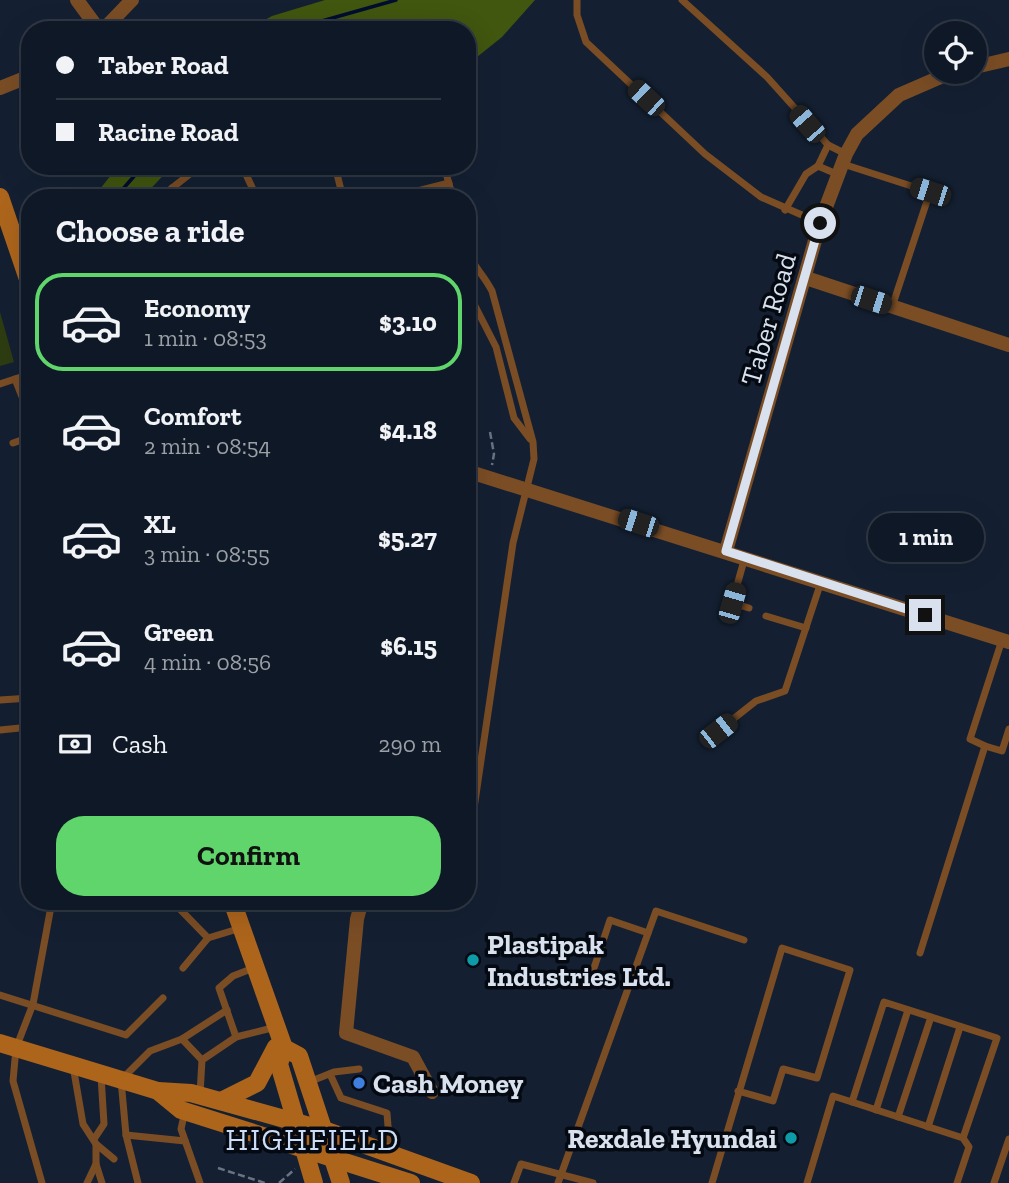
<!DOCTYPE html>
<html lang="en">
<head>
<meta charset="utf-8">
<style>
  body { margin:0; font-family:"Zilla Slab",serif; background:#18212e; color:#f1f3f6; height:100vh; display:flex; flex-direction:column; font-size:26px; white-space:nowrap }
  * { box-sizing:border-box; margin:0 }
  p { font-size:23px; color:#9ba0a7 }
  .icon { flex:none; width:38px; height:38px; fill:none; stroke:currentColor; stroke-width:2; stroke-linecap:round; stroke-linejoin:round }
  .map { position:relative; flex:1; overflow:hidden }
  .side { position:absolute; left:21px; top:189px; width:455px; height:721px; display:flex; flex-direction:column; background:#0f1826; border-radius:28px; box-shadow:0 7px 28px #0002,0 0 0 2px #2f3743 }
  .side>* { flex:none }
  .guide { position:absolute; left:21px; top:21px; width:455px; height:154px; border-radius:28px; box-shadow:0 7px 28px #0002,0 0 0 2px #2f3743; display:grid; align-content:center; height:154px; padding:0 35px; background:#0f1826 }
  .controls { position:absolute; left:924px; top:21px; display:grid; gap:14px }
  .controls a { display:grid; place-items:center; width:63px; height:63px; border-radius:50%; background:#0f1826; box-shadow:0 7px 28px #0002,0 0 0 2px #2f3743; font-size:35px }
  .end { position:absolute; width:32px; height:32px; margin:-16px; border:9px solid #d9e1ee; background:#111; box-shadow:0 0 0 4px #111 }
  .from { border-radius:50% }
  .bubble { position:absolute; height:49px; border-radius:24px; background:#0f1826; box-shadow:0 7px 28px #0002,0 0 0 2px #2f3743; font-size:23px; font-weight:800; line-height:49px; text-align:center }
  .car { position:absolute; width:21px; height:42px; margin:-21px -10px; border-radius:9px; box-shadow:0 0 5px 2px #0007; background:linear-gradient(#222 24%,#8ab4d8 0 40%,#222 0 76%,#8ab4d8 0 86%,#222 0) }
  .guide b { display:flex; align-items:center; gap:24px; height:66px; font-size:26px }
  .guide b+b { border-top:2px solid #2f3743 }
  .guide i { width:18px; height:18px; background:#f1f3f6 }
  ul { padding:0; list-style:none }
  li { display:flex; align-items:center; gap:21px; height:98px; margin:0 14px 10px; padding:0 21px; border:4px solid transparent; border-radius:28px }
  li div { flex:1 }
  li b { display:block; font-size:26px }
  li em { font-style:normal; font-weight:800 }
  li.active { border-color:#5fd56b }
  li>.icon { width:63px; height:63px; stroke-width:1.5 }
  h2 { padding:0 35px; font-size:32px; line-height:84px }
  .pay { display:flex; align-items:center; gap:18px; height:77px; padding:0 35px; font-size:26px }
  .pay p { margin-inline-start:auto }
  .cta { display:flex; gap:14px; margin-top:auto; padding:14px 35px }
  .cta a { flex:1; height:80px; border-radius:28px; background:#5fd56b; color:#111; font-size:28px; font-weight:800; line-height:80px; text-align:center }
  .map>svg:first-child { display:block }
  .green { fill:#2e3c12 }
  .forest { fill:#41560f }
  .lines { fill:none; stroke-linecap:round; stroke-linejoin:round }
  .stream { stroke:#000d2f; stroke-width:3.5 }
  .path { stroke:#697483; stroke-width:2.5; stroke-dasharray:7 3.5; stroke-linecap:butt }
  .lane { stroke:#7a4d25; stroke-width:7 }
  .street { stroke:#7a4d25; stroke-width:14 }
  .secondary { stroke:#ad651c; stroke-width:18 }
  .route { stroke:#d9e1ee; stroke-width:9 }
  .culture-dot { fill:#0f9aa8; stroke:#050a12; stroke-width:2.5 }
  .shop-dot { fill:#3f7fe0; stroke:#050a12; stroke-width:2.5 }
  .labels { text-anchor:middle; stroke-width:7; stroke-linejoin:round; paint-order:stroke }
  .street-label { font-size:28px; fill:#d9e1ee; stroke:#050a12 }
  .poi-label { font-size:28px; font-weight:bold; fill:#d9e1ee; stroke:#050a12; text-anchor:start }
  .neighbourhood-label { font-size:30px; letter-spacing:2px; fill:#ccddf6; stroke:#050a12 }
</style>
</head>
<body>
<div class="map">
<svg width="1009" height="1183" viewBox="0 0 1009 1183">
  <rect width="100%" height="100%" fill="#142032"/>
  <polygon class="green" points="0,312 14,362 0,366"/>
  <g class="forest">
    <polygon points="325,0 535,0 502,37 467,65 467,30 446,30 444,23 419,30 247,30 272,16"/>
    <polygon points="118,166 172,166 142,198 93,198"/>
  </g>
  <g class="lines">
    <g class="stream">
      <polyline points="290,30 396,0"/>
      <polyline points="115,198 143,166"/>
    </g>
    <g class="path">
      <polyline points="490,432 494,454 492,465"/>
      <polyline points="218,1168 265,1183"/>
      <polyline points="279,1183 295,1169"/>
    </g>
    <g class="lane">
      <polyline points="577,0 577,15 586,42 705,154 761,197 820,223"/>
      <polyline points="682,0 767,77 828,145 846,154"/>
      <polyline points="843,164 930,192 892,307"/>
      <polyline points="242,166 257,198"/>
      <polyline points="335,166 343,198"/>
      <polyline points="444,166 453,198"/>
      <polyline points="818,166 828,145"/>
      <polyline points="172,188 200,166"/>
      <polyline points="162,198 172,188 176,198"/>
      <polyline points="390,198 449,183"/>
      <polyline points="785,210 806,174 818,166 839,175"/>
      <path d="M467,247c7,22 15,25 25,44l41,151 1,17 -21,84 -40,272 -6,-1"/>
      <polyline points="473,302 496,347 514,418 530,439"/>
      <polyline points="15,379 30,417"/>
      <polyline points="0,384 30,374"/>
      <polyline points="13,443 30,437"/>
      <polyline points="745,557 732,603 749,608"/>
      <polyline points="766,616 806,628"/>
      <polyline points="0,700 30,698"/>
      <polyline points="0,730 30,727"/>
      <polyline points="718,731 756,701 785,691 821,582"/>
      <polyline points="985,746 970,739 1002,640"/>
      <polyline points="172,901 208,938 241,928"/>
      <polyline points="920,953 985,746 1002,751 1009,729"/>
      <polyline points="183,968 208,938"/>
      <polyline points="590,980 610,920 648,933"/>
      <polyline points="0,995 126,1035 163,998"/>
      <polyline points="236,1037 219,988 233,976 256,967"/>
      <polyline points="182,1039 202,1060"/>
      <polyline points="73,1066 83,1124 96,1144 96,1164 102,1183"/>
      <polyline points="330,1074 341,1098 387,1113 390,1153"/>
      <polyline points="309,1082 334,1072 359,1069"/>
      <polyline points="200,1094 202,1060 236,1037 276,1027"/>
      <polyline points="876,1110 908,1010"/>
      <polyline points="185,1111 181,1129 200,1183"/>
      <polyline points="898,1117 931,1017"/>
      <polyline points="928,1127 960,1027"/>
      <polyline points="126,1135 185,1141"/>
      <polyline points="94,1139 104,1124 101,1076"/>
      <polyline points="96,1144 114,1159"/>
      <polyline points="42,1183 13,1081 16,1048 33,1004 52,901"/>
      <polyline points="87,1183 96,1164"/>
      <polyline points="138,1183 126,1135 121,1080 150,1051 182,1039 227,1010"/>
      <polyline points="514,1183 521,1164 593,1183"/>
      <polyline points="558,1183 656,911 744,940"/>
      <polyline points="712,1183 782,948 850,970 817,1078 783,1069 773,1101 738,1091"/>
      <polyline points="807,1183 833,1096 852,1102"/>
      <polyline points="957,1183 969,1147 963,1138 852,1102 884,1002 997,1038 963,1138"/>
      <polyline points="994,1183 1009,1139"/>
    </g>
    <g class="street">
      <polyline points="77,0 99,30"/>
      <polyline points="103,30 132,0"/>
      <polyline points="975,67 1009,59"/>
      <polyline points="0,88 30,76"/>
      <polyline points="806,278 1009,345"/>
      <polyline points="467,471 1009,642"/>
      <polyline points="726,551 820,223 846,154 857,134 899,95 952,72"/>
      <polyline points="362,901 357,919 346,1033 413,1057 432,1092"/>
    </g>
    <g class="secondary">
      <polyline points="0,197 30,285"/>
      <polyline points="232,901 284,1048 279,1064 314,1183"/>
      <polyline points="0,1043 158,1091 191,1093 324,1130 471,1183"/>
      <polyline points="284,1048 299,1056 341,1183"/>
      <polyline points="158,1091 181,1110 411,1183"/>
      <polyline points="221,1101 257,1083 276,1047"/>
    </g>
  </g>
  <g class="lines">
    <polyline class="route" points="820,223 726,551 925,615"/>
  </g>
  <g class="culture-dot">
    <circle cx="473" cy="960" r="7"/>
    <circle cx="791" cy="1138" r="7"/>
  </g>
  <circle class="shop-dot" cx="359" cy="1083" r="7"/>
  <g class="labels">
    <g class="street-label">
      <text transform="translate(768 319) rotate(-74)" y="10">Taber Road</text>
    </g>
    <g class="poi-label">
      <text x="487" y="954">Plastipak<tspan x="487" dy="32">Industries Ltd.</tspan></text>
      <text x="373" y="1093">Cash Money</text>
      <text x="777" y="1148" text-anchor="end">Rexdale Hyundai</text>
    </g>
    <g class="neighbourhood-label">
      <text x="313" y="1150">HIGHFIELD</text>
    </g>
  </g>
</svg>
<div class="controls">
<a><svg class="icon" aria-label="locate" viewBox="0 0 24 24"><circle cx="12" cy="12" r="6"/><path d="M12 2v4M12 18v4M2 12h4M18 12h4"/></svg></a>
</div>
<i class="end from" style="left:820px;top:223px"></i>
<i class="end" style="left:925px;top:615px"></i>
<div class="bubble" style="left:868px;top:513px;width:116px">1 min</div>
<i class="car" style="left:646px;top:98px;rotate:313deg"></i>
<i class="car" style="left:807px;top:124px;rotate:319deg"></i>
<i class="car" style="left:930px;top:192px;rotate:288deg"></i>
<i class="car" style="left:871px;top:300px;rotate:108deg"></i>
<i class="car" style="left:638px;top:523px;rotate:288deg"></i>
<i class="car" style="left:732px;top:603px;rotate:16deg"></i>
<i class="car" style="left:718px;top:731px;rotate:52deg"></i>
<div class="guide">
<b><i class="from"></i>Taber Road</b>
<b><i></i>Racine Road</b>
</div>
<section class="side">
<h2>Choose a ride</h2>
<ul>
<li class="active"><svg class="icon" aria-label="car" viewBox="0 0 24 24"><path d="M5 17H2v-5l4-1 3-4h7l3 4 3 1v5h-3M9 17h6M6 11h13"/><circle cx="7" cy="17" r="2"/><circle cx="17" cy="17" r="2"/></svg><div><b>Economy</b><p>1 min · 08:53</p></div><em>$3.10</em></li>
<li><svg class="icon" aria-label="car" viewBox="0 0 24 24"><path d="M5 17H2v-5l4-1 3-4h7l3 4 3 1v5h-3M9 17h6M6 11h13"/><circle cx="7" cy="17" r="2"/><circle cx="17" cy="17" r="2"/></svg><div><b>Comfort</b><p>2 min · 08:54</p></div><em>$4.18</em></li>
<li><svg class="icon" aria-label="car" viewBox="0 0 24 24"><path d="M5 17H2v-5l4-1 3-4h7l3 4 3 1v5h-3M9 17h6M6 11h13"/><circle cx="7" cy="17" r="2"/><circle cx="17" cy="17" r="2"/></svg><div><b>XL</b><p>3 min · 08:55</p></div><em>$5.27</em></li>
<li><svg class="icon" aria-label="car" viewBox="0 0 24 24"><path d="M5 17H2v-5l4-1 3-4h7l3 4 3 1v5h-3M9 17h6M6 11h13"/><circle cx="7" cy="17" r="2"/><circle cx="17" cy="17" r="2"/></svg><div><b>Green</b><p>4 min · 08:56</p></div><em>$6.15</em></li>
</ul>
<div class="pay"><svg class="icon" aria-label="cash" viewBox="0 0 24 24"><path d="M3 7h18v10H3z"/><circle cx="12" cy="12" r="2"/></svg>Cash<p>290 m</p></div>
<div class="cta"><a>Confirm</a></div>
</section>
</div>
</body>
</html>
